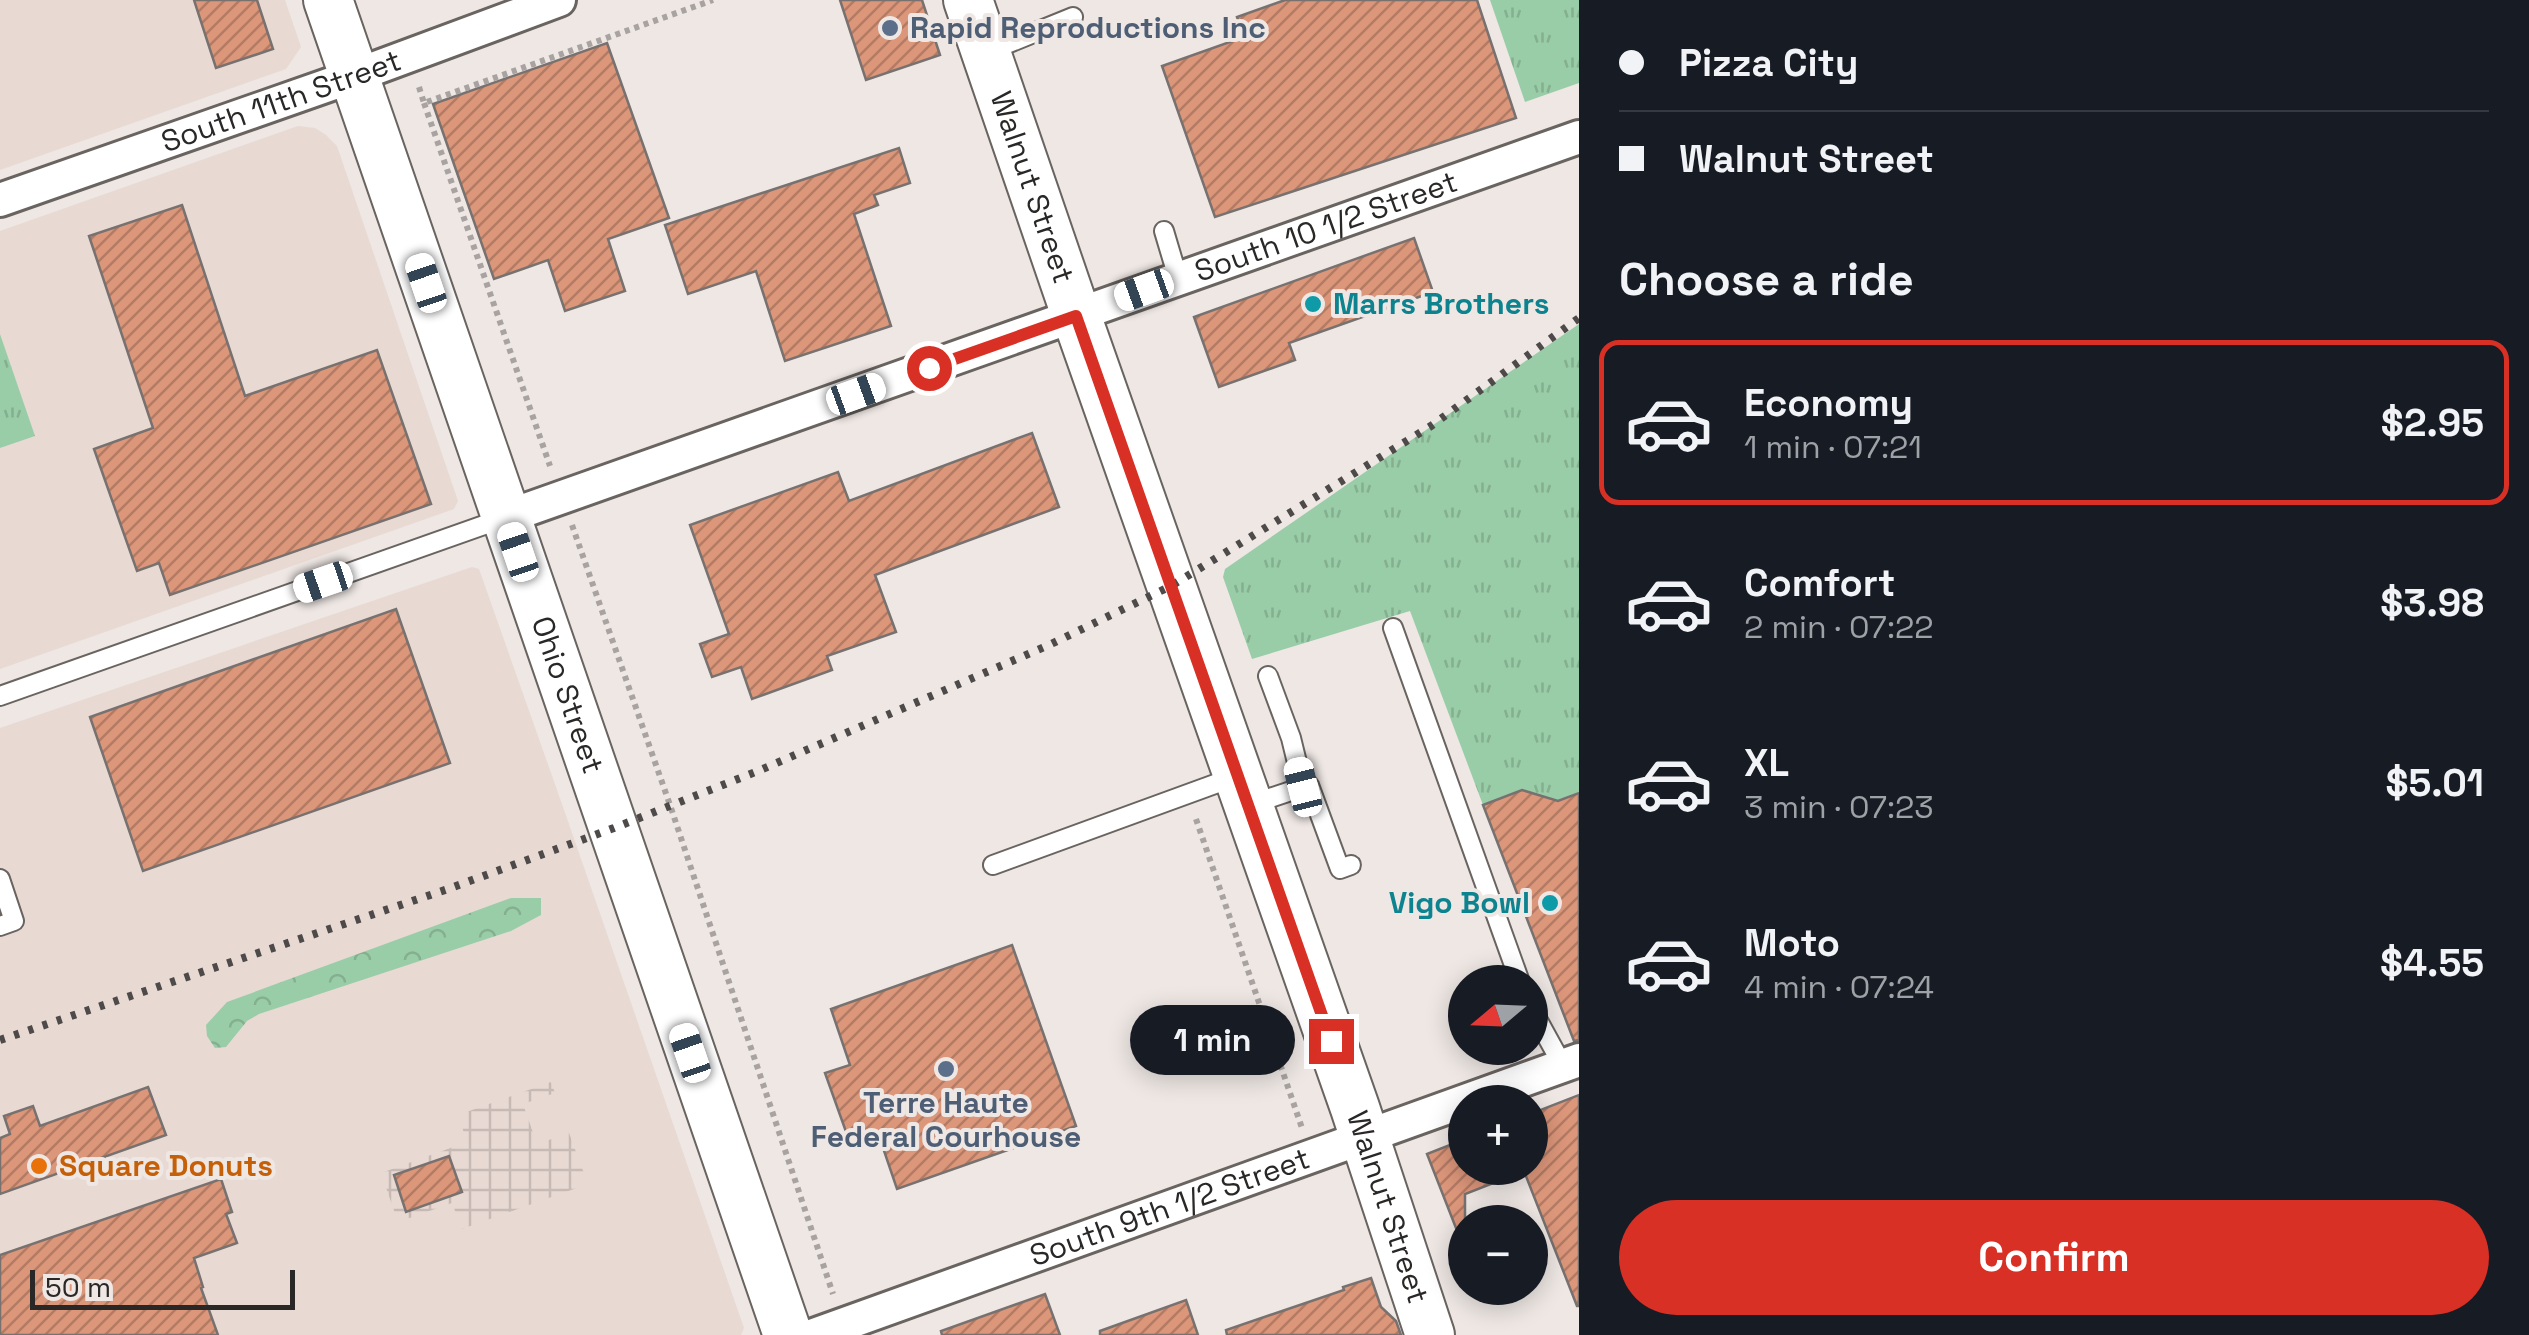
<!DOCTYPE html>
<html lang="en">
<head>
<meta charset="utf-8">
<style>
  body { margin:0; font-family:"Space Grotesk",sans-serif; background:#20242c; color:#f1f3f6; height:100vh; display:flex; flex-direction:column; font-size:38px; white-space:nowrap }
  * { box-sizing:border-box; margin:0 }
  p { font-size:32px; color:#9ea1a6 }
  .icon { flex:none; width:55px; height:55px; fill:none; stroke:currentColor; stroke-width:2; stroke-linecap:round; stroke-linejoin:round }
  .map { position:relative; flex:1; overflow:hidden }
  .details { display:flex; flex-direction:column; background:#171b24; width:950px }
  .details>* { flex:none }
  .hud { display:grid; align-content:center; height:220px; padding:0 40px; background:#171b24 }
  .needle { width:65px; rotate:251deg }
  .tools { position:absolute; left:1448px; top:965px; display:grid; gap:20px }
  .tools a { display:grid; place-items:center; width:100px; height:100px; border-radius:50%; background:#171b24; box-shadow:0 5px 25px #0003; font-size:50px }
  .scale { position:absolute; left:30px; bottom:25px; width:265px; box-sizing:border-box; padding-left:10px; border:5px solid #2a2827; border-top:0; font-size:28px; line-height:35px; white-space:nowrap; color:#2a2827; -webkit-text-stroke:8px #eee7e4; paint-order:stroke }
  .end { position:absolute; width:45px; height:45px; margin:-22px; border:12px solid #d93025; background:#fff; box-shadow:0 0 0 5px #fff }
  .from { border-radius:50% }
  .bubble { position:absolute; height:70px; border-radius:35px; background:#171b24; box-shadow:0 5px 25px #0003; font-size:32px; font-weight:800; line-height:70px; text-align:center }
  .car { position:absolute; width:30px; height:60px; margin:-30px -15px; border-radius:12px; box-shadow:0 0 8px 2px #0007; background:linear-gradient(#fff 24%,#345 0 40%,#fff 0 76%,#345 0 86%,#fff 0) }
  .hud b { display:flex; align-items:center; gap:35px; height:95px; font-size:38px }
  .hud b+b { border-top:2px solid #363941 }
  .hud i { width:25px; height:25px; background:#f1f3f6 }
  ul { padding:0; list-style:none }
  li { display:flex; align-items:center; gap:30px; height:165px; margin:0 20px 15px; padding:0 20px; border:5px solid transparent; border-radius:20px }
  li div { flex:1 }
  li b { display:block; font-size:38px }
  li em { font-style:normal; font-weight:800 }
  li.current { border-color:#d93025 }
  li>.icon { width:90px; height:90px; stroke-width:1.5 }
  h2 { padding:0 40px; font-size:45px; line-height:120px }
  .cta { display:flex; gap:20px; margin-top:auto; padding:20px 40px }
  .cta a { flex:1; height:115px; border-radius:60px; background:#d93025; color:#fff; font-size:40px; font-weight:800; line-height:115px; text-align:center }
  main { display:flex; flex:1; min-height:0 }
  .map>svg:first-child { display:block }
  .built { fill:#e8d9d3 }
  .industrial { fill:url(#industrial-grid) }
  .grass { fill:url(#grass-tufts) }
  .forest { fill:url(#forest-crowns) }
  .building { fill:url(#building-hatch); stroke:#77716f; stroke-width:2.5 }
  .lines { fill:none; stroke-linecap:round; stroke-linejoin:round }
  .lane-casing { stroke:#6a6461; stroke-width:22 }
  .street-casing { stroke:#6a6461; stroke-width:38 }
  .secondary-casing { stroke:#6a6461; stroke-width:52 }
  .path { stroke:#a8a3a1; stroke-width:6; stroke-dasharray:5 5; stroke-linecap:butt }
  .lane { stroke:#fff; stroke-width:18 }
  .street { stroke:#fff; stroke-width:32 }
  .secondary { stroke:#fff; stroke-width:48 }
  .rail { stroke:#4d4a49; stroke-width:8; stroke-dasharray:5 10; stroke-linecap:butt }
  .route { stroke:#d93025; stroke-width:12 }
  .service-dot { fill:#5c6f8a; stroke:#eee7e4; stroke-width:4 }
  .culture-dot { fill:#0f9aa8; stroke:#eee7e4; stroke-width:4 }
  .food-dot { fill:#e8710a; stroke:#eee7e4; stroke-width:4 }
  .labels { text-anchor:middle; stroke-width:8; stroke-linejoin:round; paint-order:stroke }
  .service-label { font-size:30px; font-weight:bold; fill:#4e5e75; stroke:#eee7e4; text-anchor:start }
  .street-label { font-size:30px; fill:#2a2827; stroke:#eee7e4 }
  .culture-label { font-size:30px; font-weight:bold; fill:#0d838f; stroke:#eee7e4; text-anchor:start }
  .food-label { font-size:30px; font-weight:bold; fill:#c56008; stroke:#eee7e4; text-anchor:start }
</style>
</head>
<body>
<main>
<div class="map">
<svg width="1579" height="1335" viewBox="0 0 1579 1335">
  <defs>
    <pattern id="industrial-grid" width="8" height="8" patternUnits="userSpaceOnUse" patternTransform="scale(2.5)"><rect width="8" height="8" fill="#e8d9d3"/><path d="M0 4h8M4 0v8" fill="none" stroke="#c7bab5"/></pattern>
    <pattern id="grass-tufts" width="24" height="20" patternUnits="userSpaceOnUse" patternTransform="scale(2.5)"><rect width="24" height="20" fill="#99cda7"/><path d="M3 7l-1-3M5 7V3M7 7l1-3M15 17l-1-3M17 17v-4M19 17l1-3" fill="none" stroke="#84b090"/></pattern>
    <pattern id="forest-crowns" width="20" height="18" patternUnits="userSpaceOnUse" patternTransform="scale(2.5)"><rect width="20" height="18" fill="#99cda7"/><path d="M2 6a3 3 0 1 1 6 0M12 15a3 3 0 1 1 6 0" fill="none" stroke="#84b090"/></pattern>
    <pattern id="building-hatch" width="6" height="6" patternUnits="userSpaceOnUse" patternTransform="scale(2.5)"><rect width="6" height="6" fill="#dc967a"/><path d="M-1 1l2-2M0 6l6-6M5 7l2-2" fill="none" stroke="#b37a64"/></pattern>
  </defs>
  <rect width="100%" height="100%" fill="#eee7e4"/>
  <g class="built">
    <polygon points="0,0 285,0 301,47 286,69 0,170"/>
    <polygon points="298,126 315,128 326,135 337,146 458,501 454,509 0,669 0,231"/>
    <polygon points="472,567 479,569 563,807 744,1328 741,1335 0,1335 0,728"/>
  </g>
  <polygon class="industrial" points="551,1082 555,1093 523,1104 537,1144 569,1133 588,1184 462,1229 452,1203 398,1222 381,1173 467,1142 458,1115"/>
  <g class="grass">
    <polygon points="1490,0 1579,0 1579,83 1525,102"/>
    <polygon points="1579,324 1579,793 1558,801 1522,790 1483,805 1410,611 1252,659 1223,577 1225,569"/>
    <polygon points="0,334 35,436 0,448"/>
  </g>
  <polygon class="forest" points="511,898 541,898 541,915 511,931 259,1014 247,1021 226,1047 215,1048 207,1036 206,1025 227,1002"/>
  <g class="building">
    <polygon points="194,0 257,0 273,49 216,68"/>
    <polygon points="840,0 922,0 940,55 866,80"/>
    <polygon points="1285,0 1477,0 1516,118 1215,217 1162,66 1244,37 1237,17"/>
    <polygon points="607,43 669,218 608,239 625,291 565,311 548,260 494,279 433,104"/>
    <polygon points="899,148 910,183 874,195 878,205 854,214 891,326 785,361 756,271 688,294 665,225"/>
    <polygon points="182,205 245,396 377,350 431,504 170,595 159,563 137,571 94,449 153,428 89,236"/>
    <polygon points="1414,238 1433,292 1289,343 1295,360 1219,387 1194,317"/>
    <polygon points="1032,433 1059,507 875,575 896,632 827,656 832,670 752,699 741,667 712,677 700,644 729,634 690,525 838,472 849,501"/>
    <polygon points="396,609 450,763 143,871 90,717"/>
    <polygon points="1522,790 1558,801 1579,793 1579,1040 1574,1041 1483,805"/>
    <polygon points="1012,945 1076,1126 897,1189 878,1133 850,1143 825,1073 850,1065 831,1009"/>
    <polygon points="148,1087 166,1135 0,1194 0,1138 10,1134 4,1116 33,1106 40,1126"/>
    <polygon points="1579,1095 1579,1306 1577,1306 1524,1171 1465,1194 1465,1246 1463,1246 1427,1154 1465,1139 1465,1168 1530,1168 1530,1114"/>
    <polygon points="449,1156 462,1192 406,1212 394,1175"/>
    <polygon points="221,1179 232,1212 226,1214 237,1243 194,1258 203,1287 201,1288 218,1335 0,1335 0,1255"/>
    <polygon points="1371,1278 1381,1307 1396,1321 1401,1335 1227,1335 1226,1330 1344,1290 1343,1287"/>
    <polygon points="1045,1294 1060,1335 942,1335 941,1331"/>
    <polygon points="1186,1300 1198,1335 1100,1335 1100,1331"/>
  </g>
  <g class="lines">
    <g class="lane-casing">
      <g id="lane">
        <polyline points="987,52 1073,17"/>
        <polyline points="1164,231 1178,278"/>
        <polyline points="1393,628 1520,982"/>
        <polyline points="0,696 504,518"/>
        <polyline points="1309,785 1340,869 1351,865"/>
        <polyline points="1249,805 1303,787 1291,738 1268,676"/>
        <polyline points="993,865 1237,776"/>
        <polyline points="0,879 14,921 0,926"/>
        <polyline points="1530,1006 1563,1066"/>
      </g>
    </g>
    <g class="street-casing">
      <g id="street">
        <path id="s1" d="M0,200l354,-124 205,-76"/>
        <path id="s2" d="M506,517l1073,-380"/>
        <path id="s3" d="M814,1335l765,-275"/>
      </g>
    </g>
    <g class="secondary-casing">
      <g id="secondary">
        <path id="s4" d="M328,0l460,1335"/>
        <path id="s5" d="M968,0l108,315 279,793 75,227"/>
      </g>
    </g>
    <g class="path">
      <polyline points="419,87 424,103 713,0"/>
      <polyline points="424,103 550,466"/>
      <polyline points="572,525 670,805 833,1294"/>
      <polyline points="1196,819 1302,1128"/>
    </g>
    <use href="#lane" class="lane"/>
    <use href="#street" class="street"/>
    <use href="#secondary" class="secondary"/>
    <polyline class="rail" points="0,1040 448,889 614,828 758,771 1049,645 1171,586 1431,426 1579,318"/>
  </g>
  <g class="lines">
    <polyline class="route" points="929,368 1076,316 1331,1041"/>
  </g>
  <g class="service-dot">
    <circle cx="890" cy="28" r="10"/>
    <circle cx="946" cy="1069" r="10"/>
  </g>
  <g class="culture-dot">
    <circle cx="1313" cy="304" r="10"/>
    <circle cx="1550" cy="903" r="10"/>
  </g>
  <circle class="food-dot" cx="39" cy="1166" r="10"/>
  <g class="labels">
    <g class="service-label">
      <text x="910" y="38">Rapid Reproductions Inc</text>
      <text x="946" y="1113" text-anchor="middle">Terre Haute<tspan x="946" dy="34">Federal Courhouse</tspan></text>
    </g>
    <g class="street-label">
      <text dy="10" stroke="none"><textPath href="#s1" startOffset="298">South 11th Street</textPath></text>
      <text dy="10" stroke="none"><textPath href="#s5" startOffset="198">Walnut Street</textPath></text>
      <text dy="10" stroke="none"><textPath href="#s2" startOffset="870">South 10 1/2 Street</textPath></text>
      <text dy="10" stroke="none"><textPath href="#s4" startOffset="735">Ohio Street</textPath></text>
      <text dy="10" stroke="none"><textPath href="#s5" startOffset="1278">Walnut Street</textPath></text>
      <text dy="10" stroke="none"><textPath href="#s3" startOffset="378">South 9th 1/2 Street</textPath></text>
    </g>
    <g class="culture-label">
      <text x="1333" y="314">Marrs Brothers</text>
      <text x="1530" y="913" text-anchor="end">Vigo Bowl</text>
    </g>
    <g class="food-label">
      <text x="59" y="1176">Square Donuts</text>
    </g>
  </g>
</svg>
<div class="tools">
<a><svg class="needle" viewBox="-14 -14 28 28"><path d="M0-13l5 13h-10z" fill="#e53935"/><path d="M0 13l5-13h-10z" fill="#9ea1a6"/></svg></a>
<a>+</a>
<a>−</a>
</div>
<div class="scale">50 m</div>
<i class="end from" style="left:929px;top:368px"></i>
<i class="end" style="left:1331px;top:1041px"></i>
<div class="bubble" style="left:1130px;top:1005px;width:165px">1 min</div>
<i class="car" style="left:426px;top:283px;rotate:341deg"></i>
<i class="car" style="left:1144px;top:290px;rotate:250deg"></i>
<i class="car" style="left:856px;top:394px;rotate:70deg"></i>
<i class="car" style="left:518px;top:552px;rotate:341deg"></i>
<i class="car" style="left:323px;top:582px;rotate:251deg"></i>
<i class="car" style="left:1303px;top:787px;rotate:346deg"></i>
<i class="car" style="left:690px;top:1053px;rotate:341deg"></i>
</div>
<section class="details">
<div class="hud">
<b><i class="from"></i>Pizza City</b>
<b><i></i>Walnut Street</b>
</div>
<h2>Choose a ride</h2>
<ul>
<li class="current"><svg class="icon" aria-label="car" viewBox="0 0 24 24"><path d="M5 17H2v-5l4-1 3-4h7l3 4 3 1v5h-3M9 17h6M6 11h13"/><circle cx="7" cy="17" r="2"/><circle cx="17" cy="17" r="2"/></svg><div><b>Economy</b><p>1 min · 07:21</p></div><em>$2.95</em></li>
<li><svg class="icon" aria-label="car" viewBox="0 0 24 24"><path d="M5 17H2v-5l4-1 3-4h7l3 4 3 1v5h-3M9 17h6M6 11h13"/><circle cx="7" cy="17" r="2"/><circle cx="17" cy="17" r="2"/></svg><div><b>Comfort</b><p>2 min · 07:22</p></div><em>$3.98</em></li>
<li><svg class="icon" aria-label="car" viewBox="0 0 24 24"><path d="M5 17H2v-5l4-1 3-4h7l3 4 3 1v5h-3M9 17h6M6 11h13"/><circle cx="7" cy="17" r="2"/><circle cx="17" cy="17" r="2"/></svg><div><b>XL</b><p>3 min · 07:23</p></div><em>$5.01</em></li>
<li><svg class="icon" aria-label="car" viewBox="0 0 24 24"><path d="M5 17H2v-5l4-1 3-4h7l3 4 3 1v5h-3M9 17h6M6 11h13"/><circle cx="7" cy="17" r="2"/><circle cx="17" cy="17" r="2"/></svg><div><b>Moto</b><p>4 min · 07:24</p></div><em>$4.55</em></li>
</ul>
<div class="cta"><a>Confirm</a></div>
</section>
</main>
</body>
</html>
